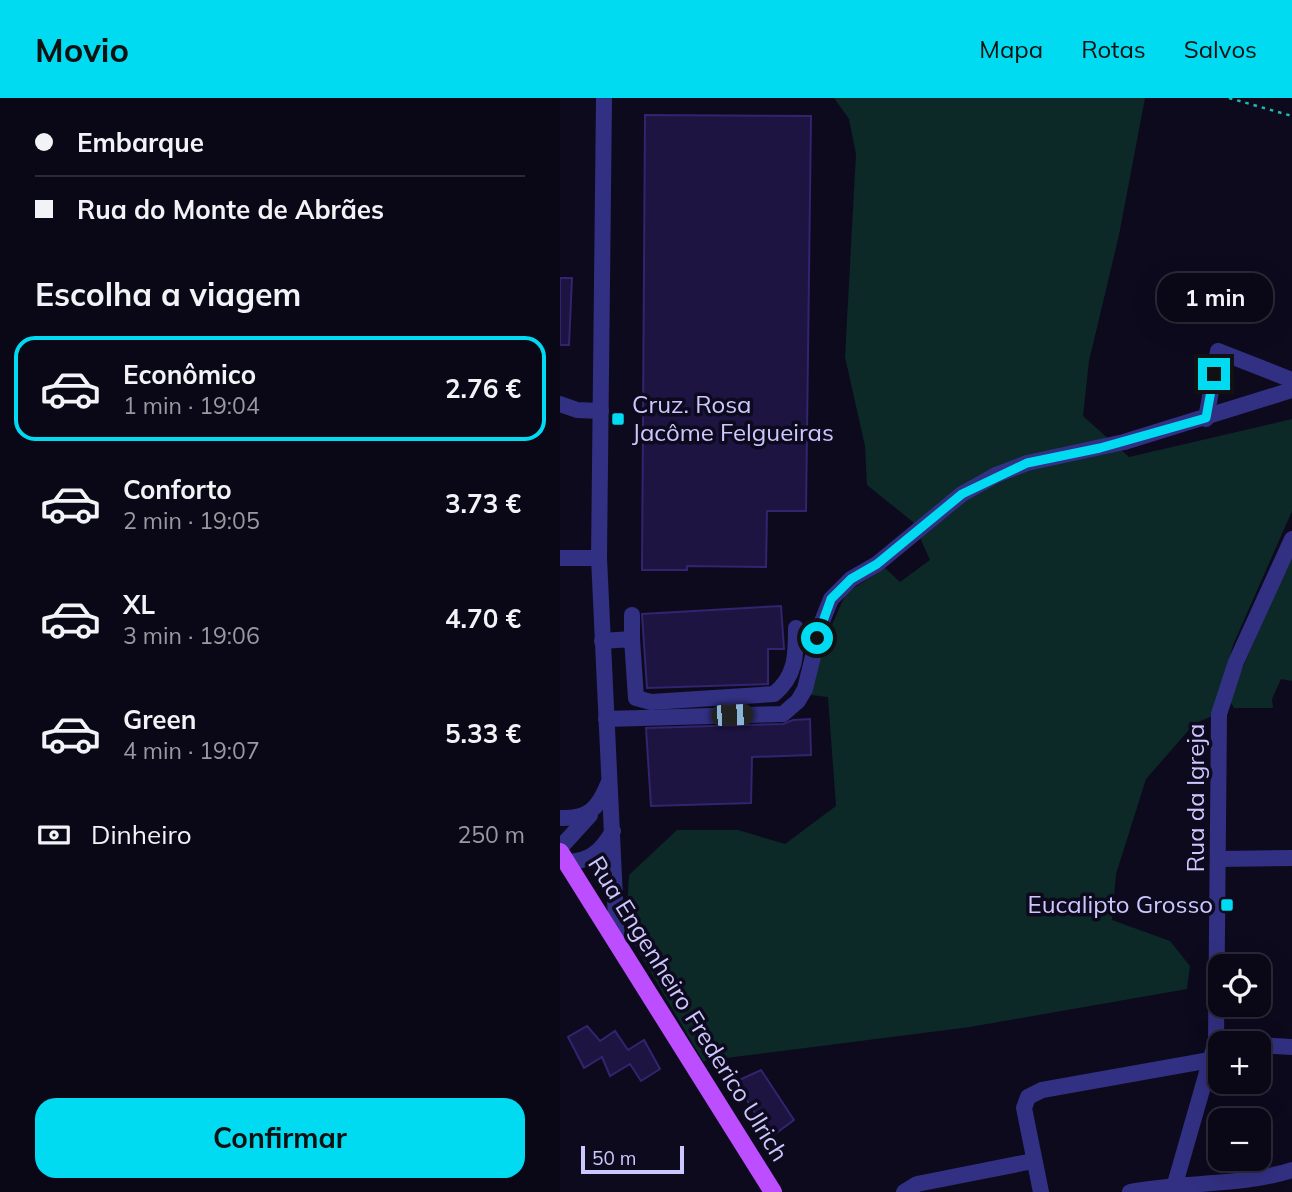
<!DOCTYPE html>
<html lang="pt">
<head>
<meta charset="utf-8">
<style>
  body { margin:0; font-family:Mulish,sans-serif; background:#181623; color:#f1f3f6; height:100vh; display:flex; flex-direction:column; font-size:26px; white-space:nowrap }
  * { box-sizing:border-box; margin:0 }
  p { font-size:23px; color:#999aa1 }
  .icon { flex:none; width:38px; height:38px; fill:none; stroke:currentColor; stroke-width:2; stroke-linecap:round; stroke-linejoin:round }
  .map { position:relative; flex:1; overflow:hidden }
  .details { display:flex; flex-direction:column; background:#0a0816; width:560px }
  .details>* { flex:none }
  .guide { display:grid; align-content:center; height:154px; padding:0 35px; background:#0a0816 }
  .buttons { position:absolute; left:648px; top:856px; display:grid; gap:14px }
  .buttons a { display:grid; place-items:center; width:63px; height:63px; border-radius:14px; background:#0a0816; box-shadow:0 7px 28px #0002,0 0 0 2px #2a2935; font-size:35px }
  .scale { position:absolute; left:21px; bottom:18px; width:103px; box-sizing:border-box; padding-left:7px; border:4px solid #cdc7ff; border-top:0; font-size:19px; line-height:24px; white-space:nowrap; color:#cdc7ff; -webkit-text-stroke:5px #0d0a1e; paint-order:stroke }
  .end { position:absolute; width:32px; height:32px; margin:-16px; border:9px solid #00dbf2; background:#111; box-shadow:0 0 0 4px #111 }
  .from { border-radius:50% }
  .bubble { position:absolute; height:49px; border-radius:21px; background:#0a0816; box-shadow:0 7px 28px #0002,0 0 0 2px #2a2935; font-size:23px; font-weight:700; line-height:49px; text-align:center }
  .car { position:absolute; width:21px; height:42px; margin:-21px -10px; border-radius:9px; box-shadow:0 0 5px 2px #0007; background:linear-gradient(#222 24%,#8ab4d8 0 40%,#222 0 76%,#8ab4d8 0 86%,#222 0) }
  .guide b { display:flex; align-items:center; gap:24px; height:66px; font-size:26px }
  .guide b+b { border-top:2px solid #2a2935 }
  .guide i { width:18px; height:18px; background:#f1f3f6 }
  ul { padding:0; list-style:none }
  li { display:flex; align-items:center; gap:21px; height:105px; margin:0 14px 10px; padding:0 21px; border:4px solid transparent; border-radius:21px }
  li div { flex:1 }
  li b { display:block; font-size:26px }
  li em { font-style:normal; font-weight:700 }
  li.selected { border-color:#00dbf2 }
  li>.icon { width:63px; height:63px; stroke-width:1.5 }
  h2 { padding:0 35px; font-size:32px; line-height:84px }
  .pay { display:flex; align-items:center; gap:18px; height:77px; padding:0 35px; font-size:26px }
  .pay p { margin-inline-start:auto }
  .action { display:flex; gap:14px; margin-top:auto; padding:14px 35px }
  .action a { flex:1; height:80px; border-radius:21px; background:#00dbf2; color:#111; font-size:28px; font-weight:700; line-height:80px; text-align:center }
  header { display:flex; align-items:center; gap:42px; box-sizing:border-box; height:98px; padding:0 35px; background:#00dbf2; color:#111 }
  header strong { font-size:33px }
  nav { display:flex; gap:38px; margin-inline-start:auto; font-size:24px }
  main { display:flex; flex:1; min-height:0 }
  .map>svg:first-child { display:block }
  .green { fill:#0c2928 }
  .building { fill:#1d1441; stroke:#32246f; stroke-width:2 }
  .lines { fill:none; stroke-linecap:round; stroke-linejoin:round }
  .path { stroke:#21b9af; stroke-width:2.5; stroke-dasharray:3.5 5; stroke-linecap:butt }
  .minor { stroke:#323082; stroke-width:16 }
  .major { stroke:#bc4eff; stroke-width:18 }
  .route { stroke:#00dbf2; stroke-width:9 }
  .poi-dot { fill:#00dbf2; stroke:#0d0a1e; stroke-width:2.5 }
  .labels { text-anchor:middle; stroke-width:7; stroke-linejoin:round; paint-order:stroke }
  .poi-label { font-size:24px; fill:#cdc7ff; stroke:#0d0a1e; text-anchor:start }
  .street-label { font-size:24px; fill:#cdc7ff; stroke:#0d0a1e }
</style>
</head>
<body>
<header>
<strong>Movio</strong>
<nav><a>Mapa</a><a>Rotas</a><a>Salvos</a></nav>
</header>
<main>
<section class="details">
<div class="guide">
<b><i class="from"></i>Embarque</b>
<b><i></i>Rua do Monte de Abrães</b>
</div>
<h2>Escolha a viagem</h2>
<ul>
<li class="selected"><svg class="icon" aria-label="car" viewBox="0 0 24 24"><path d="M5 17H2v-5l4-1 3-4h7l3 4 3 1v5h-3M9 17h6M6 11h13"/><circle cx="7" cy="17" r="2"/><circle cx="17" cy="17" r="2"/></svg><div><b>Econômico</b><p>1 min · 19:04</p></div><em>2.76 €</em></li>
<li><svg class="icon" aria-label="car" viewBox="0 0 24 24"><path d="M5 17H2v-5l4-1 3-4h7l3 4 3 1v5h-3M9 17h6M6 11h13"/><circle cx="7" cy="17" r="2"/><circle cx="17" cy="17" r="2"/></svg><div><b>Conforto</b><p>2 min · 19:05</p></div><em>3.73 €</em></li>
<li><svg class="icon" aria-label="car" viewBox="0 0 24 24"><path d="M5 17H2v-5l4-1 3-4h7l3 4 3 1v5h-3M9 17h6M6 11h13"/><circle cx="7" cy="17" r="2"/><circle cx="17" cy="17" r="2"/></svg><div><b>XL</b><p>3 min · 19:06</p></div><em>4.70 €</em></li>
<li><svg class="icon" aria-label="car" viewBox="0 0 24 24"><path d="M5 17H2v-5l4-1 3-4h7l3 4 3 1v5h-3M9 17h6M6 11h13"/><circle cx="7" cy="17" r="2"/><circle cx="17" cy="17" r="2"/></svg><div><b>Green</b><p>4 min · 19:07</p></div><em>5.33 €</em></li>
</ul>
<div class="pay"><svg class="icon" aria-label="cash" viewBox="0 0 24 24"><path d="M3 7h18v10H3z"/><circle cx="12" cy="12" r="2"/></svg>Dinheiro<p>250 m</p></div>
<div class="action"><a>Confirmar</a></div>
</section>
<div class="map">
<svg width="732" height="1094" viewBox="0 0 732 1094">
  <rect width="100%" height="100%" fill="#0d0a1e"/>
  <g class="green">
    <polygon points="274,0 585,0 559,137 529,263 523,318 569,359 732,321 732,413 673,547 653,618 635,625 586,681 556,776 552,822 610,843 630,868 627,891 410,929 143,963 66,832 69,777 117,732 178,732 225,746 276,708 268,599 251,597 260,554 286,495 325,470 340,484 370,462 353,424 307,387 305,348 285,259 296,56 289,21"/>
    <polygon points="732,457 732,583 721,581 712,601 713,610 674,610 669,601"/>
  </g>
  <g class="building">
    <polygon points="85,17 251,18 246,413 207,413 206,469 127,468 127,472 82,472"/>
    <polygon points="0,180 12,180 9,247 0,247"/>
    <polygon points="221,508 224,551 208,551 208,586 87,590 82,516"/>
    <polygon points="250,621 251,657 192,659 191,705 91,708 86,630 223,626 233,622"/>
    <polygon points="27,928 40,943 55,933 68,952 84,942 100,971 81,983 70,966 50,978 42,959 24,970 8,939"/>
    <polygon points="201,972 234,1022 211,1039 175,984"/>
  </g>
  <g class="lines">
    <polyline class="path" points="669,0 732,18"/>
    <g class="minor">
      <polyline points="44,0 39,460 57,843"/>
      <polyline points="0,306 17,312 41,313"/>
      <polyline points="646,321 658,253 732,282"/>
      <polyline points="0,460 39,460"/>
      <polyline points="72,517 72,541"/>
      <path d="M42,543l30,-2 4,59 15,4 123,-8c22,-18 22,-39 22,-66"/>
      <polyline points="46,621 223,616 238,603 245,591 261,526 271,501 291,481 317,466 402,396 436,377 467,365 564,344 732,292"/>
      <path d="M0,720c28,1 38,-9 48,-34"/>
      <polyline points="0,750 30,717"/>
      <polyline points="659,761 732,760"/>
      <path d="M6,764c24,0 35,-11 47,-31"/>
      <polyline points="656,943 678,945"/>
      <polyline points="698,947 732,949"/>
      <polyline points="344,1094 357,1086 473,1063"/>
      <polyline points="481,1094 464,1010 468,999 482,992 650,962"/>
      <path d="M570,1094c54,-11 109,-5 162,-22"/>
      <polyline points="616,1094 615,1086 656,943 659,616 676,564 732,441"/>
    </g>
    <polyline class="major" points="0,754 213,1094"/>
  </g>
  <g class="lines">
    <polyline class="route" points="257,540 271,501 291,481 317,466 402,396 467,365 540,350 646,320 654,276"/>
  </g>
  <g class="poi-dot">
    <rect x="51" y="314" width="14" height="14" rx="3.5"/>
    <rect x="660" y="800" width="14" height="14" rx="3.5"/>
  </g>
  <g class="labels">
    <g class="poi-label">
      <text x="72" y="315">Cruz. Rosa<tspan x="72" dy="28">Jacôme Felgueiras</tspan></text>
      <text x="653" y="815" text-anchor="end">Eucalipto Grosso</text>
    </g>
    <g class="street-label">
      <text transform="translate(636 700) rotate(-90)" y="8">Rua da Igreja</text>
      <text transform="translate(128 911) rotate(58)" y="8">Rua Engenheiro Frederico Ulrich</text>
    </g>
  </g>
</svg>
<div class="buttons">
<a><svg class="icon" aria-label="locate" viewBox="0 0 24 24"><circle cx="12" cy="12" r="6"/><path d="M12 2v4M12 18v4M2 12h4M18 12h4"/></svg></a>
<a>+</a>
<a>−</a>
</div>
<div class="scale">50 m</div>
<i class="end from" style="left:257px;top:540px"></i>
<i class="end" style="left:654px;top:276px"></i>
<div class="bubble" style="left:597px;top:175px;width:116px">1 min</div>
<i class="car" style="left:172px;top:617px;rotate:88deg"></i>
</div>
</main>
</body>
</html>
